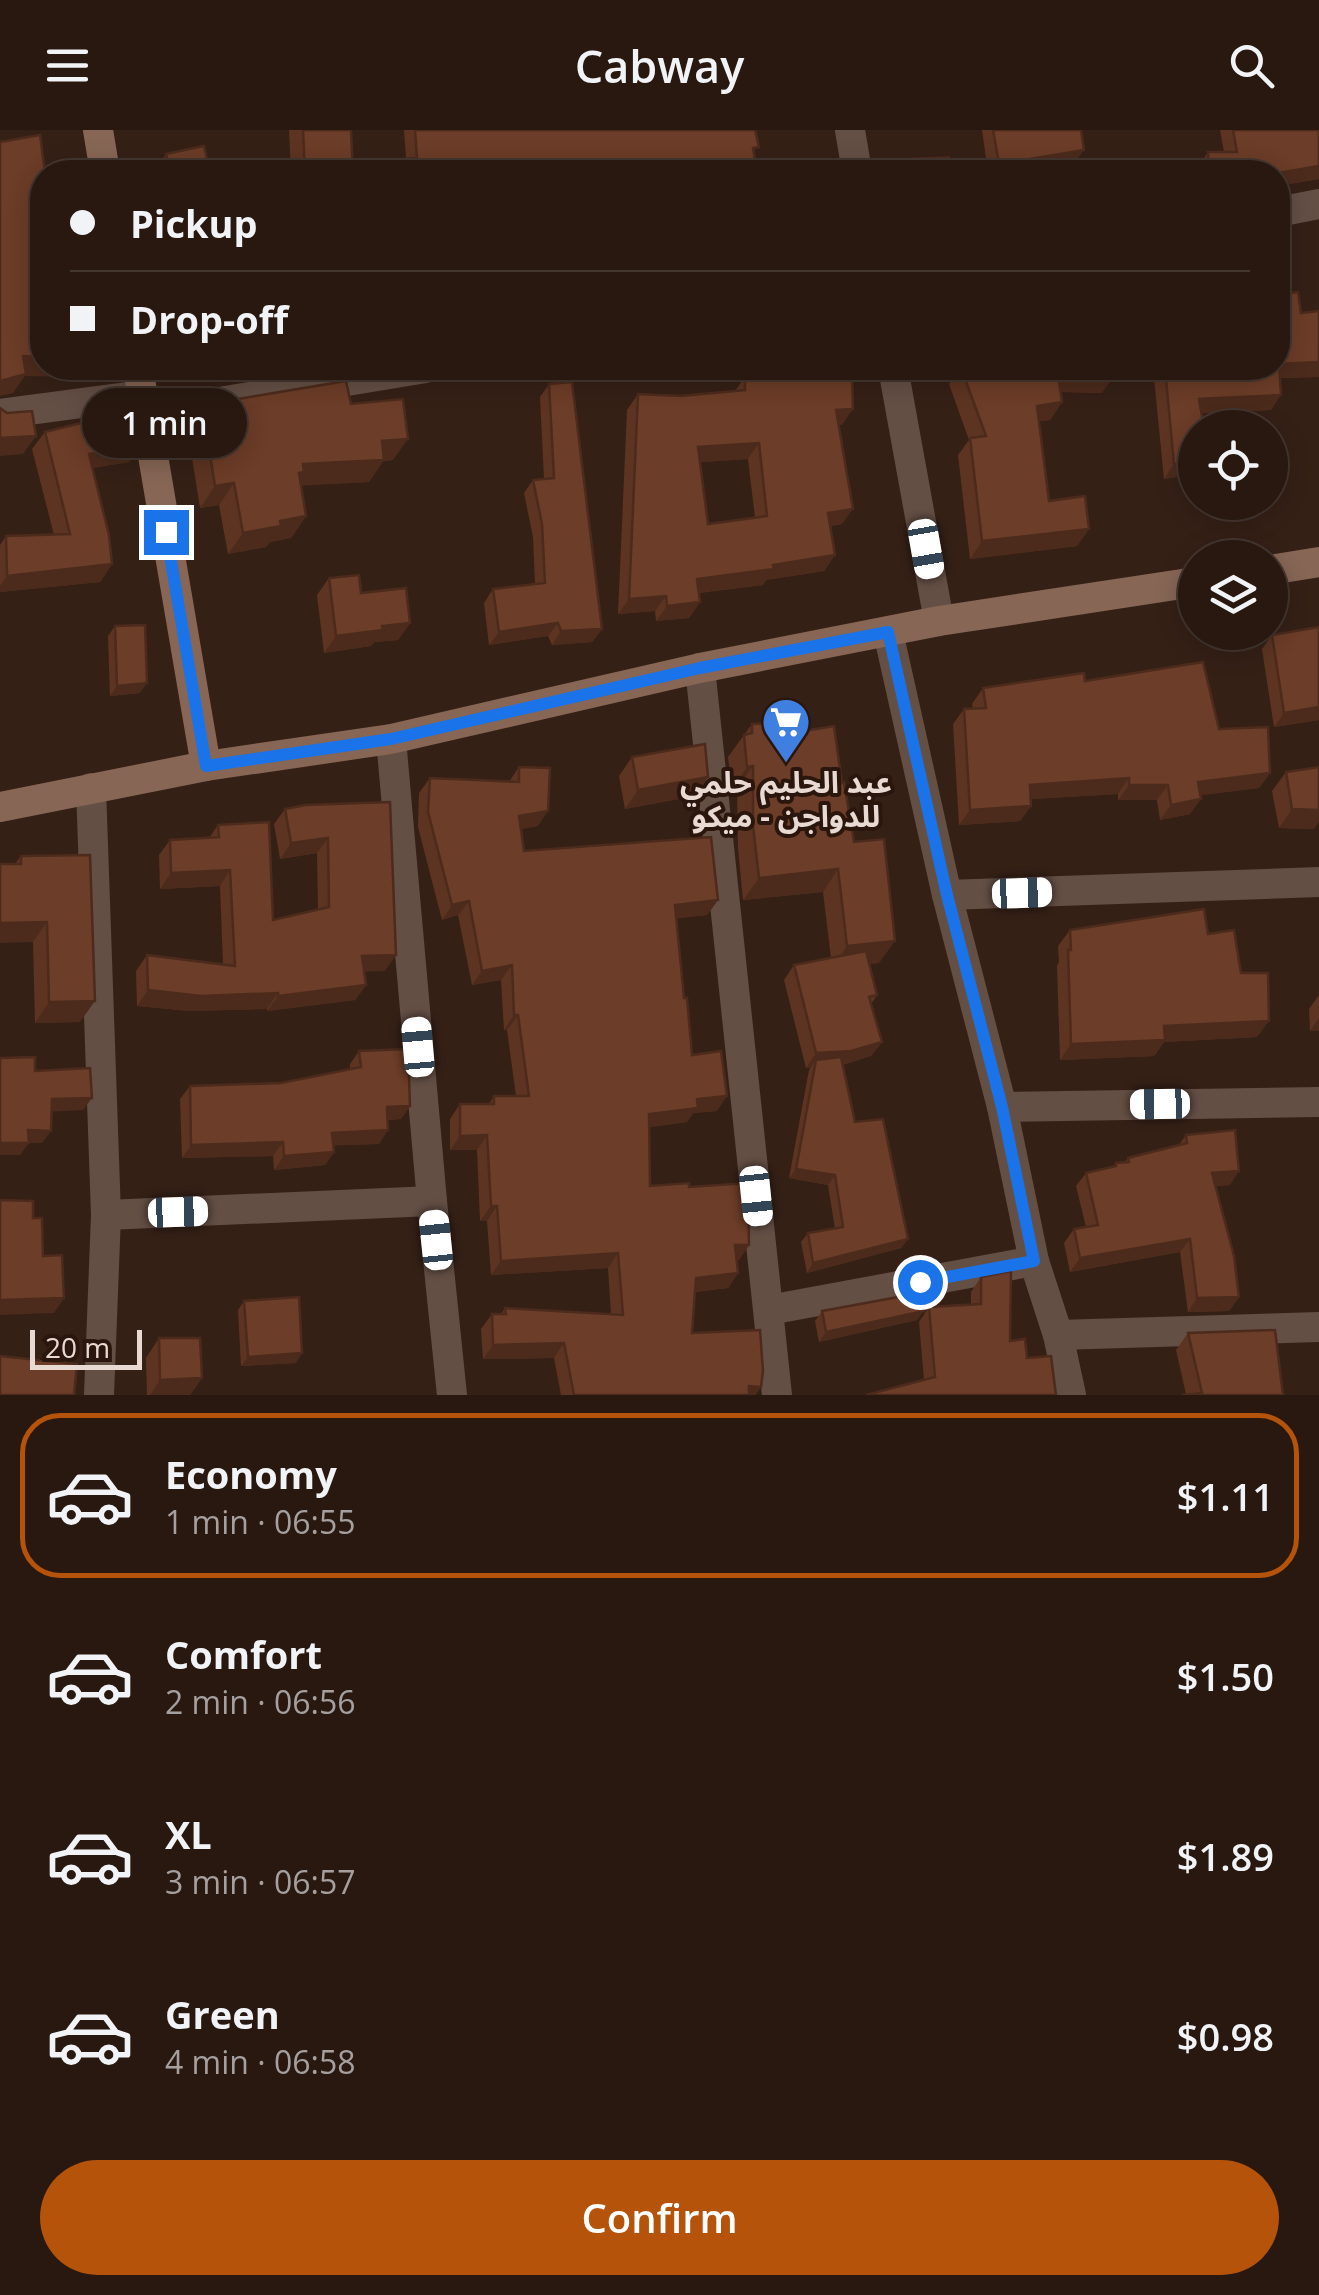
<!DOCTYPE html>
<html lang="en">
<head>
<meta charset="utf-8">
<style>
  body { margin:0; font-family:"Open Sans","Noto Sans Arabic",sans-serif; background:#302119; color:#f1f3f6; height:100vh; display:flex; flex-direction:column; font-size:38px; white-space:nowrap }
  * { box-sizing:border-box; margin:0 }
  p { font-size:32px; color:#a5a09f }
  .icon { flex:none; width:55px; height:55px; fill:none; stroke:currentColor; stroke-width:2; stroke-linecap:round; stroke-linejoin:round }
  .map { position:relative; height:1265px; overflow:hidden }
  .details { display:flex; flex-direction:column; background:#281810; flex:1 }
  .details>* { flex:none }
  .top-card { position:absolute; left:30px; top:30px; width:1260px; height:220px; border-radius:40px; box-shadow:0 5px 25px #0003,0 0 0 2px #443730; display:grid; align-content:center; height:220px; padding:0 40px; background:#281810 }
  .tools { position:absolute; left:1178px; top:280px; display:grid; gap:20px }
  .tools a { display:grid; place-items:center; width:110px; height:110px; border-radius:50%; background:#281810; box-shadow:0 5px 25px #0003,0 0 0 2px #443730; font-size:50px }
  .scale { position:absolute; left:30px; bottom:25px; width:112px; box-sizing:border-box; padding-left:10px; border:5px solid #e8d9d3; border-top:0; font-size:28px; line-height:35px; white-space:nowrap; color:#e8d9d3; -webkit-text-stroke:8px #2b160d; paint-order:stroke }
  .end { position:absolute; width:45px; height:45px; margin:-22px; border:12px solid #1a73e8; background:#fff; box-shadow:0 0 0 5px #fff }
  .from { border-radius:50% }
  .bubble { position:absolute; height:70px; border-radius:35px; background:#281810; box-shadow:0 5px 25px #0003,0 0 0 2px #443730; font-size:32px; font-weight:600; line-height:70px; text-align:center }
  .car { position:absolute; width:30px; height:60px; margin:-30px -15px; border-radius:12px; box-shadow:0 0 8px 2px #0007; background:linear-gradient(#fff 24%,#345 0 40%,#fff 0 76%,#345 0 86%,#fff 0) }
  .top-card b { display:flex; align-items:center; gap:35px; height:95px; font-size:38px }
  .top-card b+b { border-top:2px solid #443730 }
  .top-card i { width:25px; height:25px; background:#f1f3f6 }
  ul { padding:18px 0 0; list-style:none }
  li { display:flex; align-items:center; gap:30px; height:165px; margin:0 20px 15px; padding:0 20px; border:5px solid transparent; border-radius:40px }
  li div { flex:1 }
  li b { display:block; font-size:38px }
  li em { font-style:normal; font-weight:600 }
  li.on { border-color:#b45309 }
  li>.icon { width:90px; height:90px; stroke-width:1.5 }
  .cta { display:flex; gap:20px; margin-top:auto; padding:20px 40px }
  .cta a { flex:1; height:115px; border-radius:60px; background:#b45309; color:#fff; font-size:40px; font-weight:600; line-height:115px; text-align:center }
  header { display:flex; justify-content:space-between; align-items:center; height:130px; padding:0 40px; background:#281810; font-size:45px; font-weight:600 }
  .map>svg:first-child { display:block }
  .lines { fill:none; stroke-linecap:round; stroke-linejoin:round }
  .street { stroke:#644f45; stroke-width:30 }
  .secondary { stroke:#876655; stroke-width:30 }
  .wall { fill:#5d3422; fill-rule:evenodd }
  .shaded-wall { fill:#4c2b1c }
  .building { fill:#6c3d28; stroke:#4c2b1c; stroke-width:2.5; fill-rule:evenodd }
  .route { stroke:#1a73e8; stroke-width:12 }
  .labels { text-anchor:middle; stroke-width:8; stroke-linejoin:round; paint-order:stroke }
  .poi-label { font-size:30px; font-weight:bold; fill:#e8d9d3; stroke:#2b160d }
</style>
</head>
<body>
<header><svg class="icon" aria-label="menu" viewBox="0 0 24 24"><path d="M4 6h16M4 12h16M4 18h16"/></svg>Cabway<svg class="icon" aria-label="search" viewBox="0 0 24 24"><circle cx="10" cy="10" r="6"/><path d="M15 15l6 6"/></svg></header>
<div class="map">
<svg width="1319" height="1265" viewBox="0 0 1319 1265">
  <rect width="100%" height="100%" fill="#352016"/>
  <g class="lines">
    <g class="street">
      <polyline points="850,0 857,42"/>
      <polyline points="1278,82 1319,74"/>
      <polyline points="893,238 939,491"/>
      <polyline points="0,284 142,265"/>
      <polyline points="146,284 426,238"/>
      <polyline points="888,502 947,765 1002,977 1034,1131 1058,1205 1071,1265"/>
      <polyline points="700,538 777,1265"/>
      <polyline points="391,609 432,1071 452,1265"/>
      <polyline points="91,658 106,1085 99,1265"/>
      <polyline points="947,765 1319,752"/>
      <polyline points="1002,977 1319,972"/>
      <polyline points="106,1085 432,1071"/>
      <polyline points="769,1180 1034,1131"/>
      <polyline points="1058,1205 1319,1197"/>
    </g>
    <g class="secondary">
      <polyline points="98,0 105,42"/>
      <polyline points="138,238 206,636"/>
      <polyline points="1270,440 1319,432"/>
      <polyline points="0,677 206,636 391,609 700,538 939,491 1195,452"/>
    </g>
  </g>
  <g class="wall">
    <polygon points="289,0 351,0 353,42 291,42"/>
    <polygon points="404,0 755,0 754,24 757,42 379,42 388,30 406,28"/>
    <polygon points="982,0 1081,0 1073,35 1024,42 988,42"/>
    <polygon points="1220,0 1319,0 1319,49 1278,56 1278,42 1198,42 1198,37 1208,22 1224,22"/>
    <polygon points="166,24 210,42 155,42"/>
    <polygon points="913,29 950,42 903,42"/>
    <polygon points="1301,183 1319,247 1280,248 1271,280 1202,283 1195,344 1164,349 1153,238 1278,238"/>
    <polygon points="961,238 1102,263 1061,262 1062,272 1050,290 1039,291 1049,371 1089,399 1077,416 970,429 958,325 969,310 949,254"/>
    <path d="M777,241l65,54h-4l4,99 -11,2 4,29 -11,16 -58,9 -3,5 -64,8 1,9 -11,16 -33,3 -1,-10 -37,3 9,-204 11,-16 43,2 54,-5 10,-14 29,-2zM748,329l7,59 -47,6 -8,-62z"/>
    <polygon points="549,254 602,499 592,512 552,515 548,506 489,515 484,473 493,459 535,454 533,407 524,363 533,350 544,349 540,267"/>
    <polygon points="351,274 393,330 383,331 369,352 301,355 306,386 291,408 270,412 266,417 228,424 219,375 200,378 187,296 202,275"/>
    <polygon points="45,302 141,314 129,332 92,338 112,434 100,452 0,462 0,415 6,406 54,405 32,319"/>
    <polygon points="329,448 361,463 410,493 398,510 374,512 371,516 324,523 317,465"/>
    <polygon points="115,496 140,563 110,566 108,506"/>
    <polygon points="1319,497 1319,590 1274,597 1262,519 1272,505"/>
    <polygon points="1085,551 1219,599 1270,643 1259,658 1200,665 1190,684 1160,690 1157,670 1118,670 1118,664 1031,669 1031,676 1020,691 959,695 953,594 964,579 973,578 972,574 983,558"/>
    <polygon points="752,594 786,604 842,653 879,833 869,834 877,865 871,874 882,912 871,926 842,935 855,992 908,1109 901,1118 807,1143 801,1112 808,1103 835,1099 828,1055 789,1048 809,940 811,937 806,938 784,850 794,835 831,828 823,762 743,770 738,718 737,658 732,659 728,627"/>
    <polygon points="632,627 708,647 695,666 625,679 619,646"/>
    <polygon points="519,637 538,696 521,699 524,721 718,770 707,785 677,788 684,868 692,925 717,981 693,983 687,992 649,997 650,1056 689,1057 749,1115 739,1130 736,1130 738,1143 728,1158 695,1162 692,1203 761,1257 755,1265 561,1265 554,1228 483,1229 481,1199 492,1184 501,1184 505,1178 611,1184 608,1138 491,1145 487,1091 480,1091 477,1020 450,1020 450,989 460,974 489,974 494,966 516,966 507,900 504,900 501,850 472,855 458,785 442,790 418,697 419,663 430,648 509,652"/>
    <polygon points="1286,642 1314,699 1279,698 1272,661"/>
    <polygon points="390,672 385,841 364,841 366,855 355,870 267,881 267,879 190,881 137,876 136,841 147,825 223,835 220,756 160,759 159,725 170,710 209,708 218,695 273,790 318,780 317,723 280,729 274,694 285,679"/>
    <polygon points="90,725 80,892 35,893 33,812 15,734 21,726"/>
    <polygon points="1070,800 1208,804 1241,843 1257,907 1164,912 1154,926 1060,930 1057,836 1059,832 1058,816"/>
    <polygon points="1319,865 1319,901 1310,901 1309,879"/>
    <polygon points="359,921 410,976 401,989 388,990 379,1014 333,1015 334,1022 325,1035 274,1040 273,1026 182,1028 180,969 190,956 281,953 350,940 350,934"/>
    <polygon points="1186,1005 1230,1055 1215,1056 1239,1167 1229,1181 1188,1182 1180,1122 1070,1142 1064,1113 1074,1099 1086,1097 1076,1056 1086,1043 1113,1037 1116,1033 1125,1032 1128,1028 1179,1015"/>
    <polygon points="981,1147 1010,1211 1027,1228 924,1250 919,1192 929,1177 971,1174 971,1162"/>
    <polygon points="244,1171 296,1233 241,1236 238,1180"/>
    <polygon points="822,1181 917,1190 819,1212 815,1191"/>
    <polygon points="1188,1203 1283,1265 1186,1264 1176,1220"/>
    <polygon points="159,1208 202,1248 190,1265 147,1265 146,1228"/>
  </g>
  <g class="shaded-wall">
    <polygon points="1084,20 1073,35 1024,42 993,42 999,34"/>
    <polygon points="1319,36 1319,49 1278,56 1278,43"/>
    <polygon points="23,226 42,227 42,238 108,238 100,248 25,246 13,263 0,266 0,253"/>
    <polygon points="1319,232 1319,247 1269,248 1279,234"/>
    <polygon points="1058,244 1114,246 1102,263 1046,261"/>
    <polygon points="1281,265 1271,280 1189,284 1199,269"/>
    <polygon points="1062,272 1050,290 1025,293 1037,276"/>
    <polygon points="853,279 842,295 825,296 836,280"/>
    <polygon points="36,306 23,324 0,326 0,308"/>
    <polygon points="408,309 393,330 383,331 369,352 295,356 303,334 382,311"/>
    <polygon points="759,313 748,329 687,333 698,317"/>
    <polygon points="141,314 129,332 77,341 89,324"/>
    <polygon points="1195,331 1195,344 1164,349 1174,334"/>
    <polygon points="234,353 219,375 200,378 215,356"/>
    <polygon points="853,379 842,394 817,398 828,383"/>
    <polygon points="306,386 291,408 270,412 266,417 228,424 243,403 280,391"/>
    <polygon points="1089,399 1077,416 970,429 982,411"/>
    <polygon points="835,425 824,441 766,450 763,455 686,464 697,449 773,435"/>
    <polygon points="112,434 100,452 0,462 0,456 7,446"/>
    <polygon points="666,466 655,481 618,484 629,469"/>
    <polygon points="700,472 689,488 656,491 667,476"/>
    <polygon points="410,493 398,510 374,512 371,516 324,523 336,506 382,496"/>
    <polygon points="558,493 548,506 489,515 499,502"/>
    <polygon points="602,499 592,512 552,515 561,501"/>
    <polygon points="147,553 140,563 110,566 117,556"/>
    <polygon points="1319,577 1319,590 1274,597 1284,583"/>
    <polygon points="753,636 737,658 732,659 747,637"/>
    <polygon points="1270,643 1259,658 1187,667 1198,652"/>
    <polygon points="708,647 695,666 625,679 638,660"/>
    <polygon points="1129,648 1118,664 1019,670 1030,655"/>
    <polygon points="1129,655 1168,655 1157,670 1118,670"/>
    <polygon points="1201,669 1190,684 1160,690 1171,675"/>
    <polygon points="1031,676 1020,691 959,695 970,680"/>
    <polygon points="1292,679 1319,680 1319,692 1314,699 1279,698"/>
    <polygon points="548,681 538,696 509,701 519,686"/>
    <polygon points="328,708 317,723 280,729 291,713"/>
    <polygon points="838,739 823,762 743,770 759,748"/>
    <polygon points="230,740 220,756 160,759 171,743"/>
    <polygon points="718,770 707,785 665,790 675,775"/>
    <polygon points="469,771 458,785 442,790 452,775"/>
    <polygon points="47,792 33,812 0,813 0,793"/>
    <polygon points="895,811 879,833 832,838 847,816"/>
    <polygon points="396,825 385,841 351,842 362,826"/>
    <polygon points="512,835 501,850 472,855 482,841"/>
    <polygon points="366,855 355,870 267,881 278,866"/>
    <polygon points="148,860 278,863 267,879 190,881 137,876"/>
    <polygon points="95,871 80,892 35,893 49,872"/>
    <polygon points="514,885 518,885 507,900 504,900"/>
    <polygon points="1319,888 1319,901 1310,901"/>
    <polygon points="1269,891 1257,907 1164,912 1154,926 1060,930 1071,914 1164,896"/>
    <polygon points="882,912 871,926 840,935 816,930 811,937 806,938 816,923"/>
    <polygon points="727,966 717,981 693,983 687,992 638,999 649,984 697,969"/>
    <polygon points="92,968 83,980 43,982 52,969"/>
    <polygon points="410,976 401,989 378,990 387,977"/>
    <polygon points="28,1000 51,1001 42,1013 20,1013"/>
    <polygon points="388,1000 379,1014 322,1016 332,1003"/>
    <polygon points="487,1005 477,1020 450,1020 460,1006"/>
    <polygon points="283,1012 273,1026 182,1028 191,1015"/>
    <polygon points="0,1013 29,1013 20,1025 0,1025"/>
    <polygon points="334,1022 325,1035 274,1040 284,1026"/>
    <polygon points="796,1039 835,1045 828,1055 789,1048"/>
    <polygon points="1239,1041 1230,1055 1202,1057 1212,1043"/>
    <polygon points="491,1076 497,1076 487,1091 480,1091"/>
    <polygon points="908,1109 901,1118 807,1143 813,1133"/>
    <polygon points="1190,1109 1180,1122 1070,1142 1080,1128"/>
    <polygon points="735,1115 749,1115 739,1130 724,1130"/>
    <polygon points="618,1123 608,1138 491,1145 501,1131"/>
    <polygon points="738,1143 728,1158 686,1163 696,1148"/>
    <polygon points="1239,1167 1229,1181 1188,1182 1197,1168"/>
    <polygon points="64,1168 54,1183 0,1185 0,1170"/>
    <polygon points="924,1181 917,1190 819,1212 826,1202"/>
    <polygon points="564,1213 554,1228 483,1229 493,1215"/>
    <polygon points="302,1223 296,1233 241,1236 248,1227"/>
    <polygon points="202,1248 190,1265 150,1265 160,1250"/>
    <polygon points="749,1256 761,1257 755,1265 742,1265"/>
  </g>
  <g class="building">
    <polygon points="303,0 351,0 353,42 305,42"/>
    <polygon points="415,0 755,0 759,17 753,18 757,42 388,42 388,30 417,28"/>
    <polygon points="993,0 1081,0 1084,20 999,34"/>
    <polygon points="1233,0 1319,0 1319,36 1278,43 1209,42 1208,22 1237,22"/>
    <polygon points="40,5 45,42 42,42 42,227 23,226 26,244 3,250 0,253 0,12"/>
    <polygon points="204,16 210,42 171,42 166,24"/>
    <polygon points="949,27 950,42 914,42 913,29"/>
    <polygon points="1298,162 1301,183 1319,181 1319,232 1279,234 1281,265 1199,269 1204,298 1195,298 1195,331 1174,334 1165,238 1278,238 1278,165"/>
    <polygon points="961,238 1113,238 1114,246 1058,244 1062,272 1037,276 1049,371 1085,366 1089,399 982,411 970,308 986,306"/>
    <path d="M852,239l1,40 -17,1 17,99 -25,4 7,42 -62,10 1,4 -77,10 3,23 -33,4 -1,-10 -37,3 9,-205 43,2 64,-6v-13l32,-2v-4zM759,313l8,73 -59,8 -10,-77z"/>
    <polygon points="346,251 351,274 403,269 408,309 382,311 384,330 303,334 304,342 299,343 306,386 280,391 281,396 243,403 234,353 215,356 202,275"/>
    <polygon points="572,252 602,499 561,501 558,493 499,502 493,459 545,453 542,394 533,350 554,348 549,254"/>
    <polygon points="0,278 7,283 32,281 36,306 0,308"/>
    <polygon points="135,284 141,314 89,324 109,405 112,434 7,446 6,406 70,404 45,302 81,293"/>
    <polygon points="359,445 361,463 406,458 410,493 382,496 383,500 336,506 329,448"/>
    <polygon points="145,495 147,553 117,556 115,496"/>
    <polygon points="1319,497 1319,577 1284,583 1272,505"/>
    <polygon points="1203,532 1219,599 1268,597 1270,643 1198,652 1201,669 1171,675 1168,655 1129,655 1129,648 1030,655 1031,676 970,680 964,579 986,578 983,558 1084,543 1085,551"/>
    <polygon points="785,593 786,604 834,596 842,653 844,652 854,712 884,709 895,811 847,816 838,739 759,748 753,696 753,636 747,637 744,605 752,603 752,594"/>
    <polygon points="705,614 708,647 638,660 632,627"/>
    <polygon points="519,637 550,638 548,681 519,686 524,721 711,707 718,770 675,775 684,868 687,868 692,925 721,921 727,966 697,969 698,978 649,984 650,1056 689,1053 689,1057 748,1053 749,1115 735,1115 738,1143 696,1148 692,1203 760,1200 763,1241 761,1257 749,1256 749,1265 574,1265 564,1213 493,1215 492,1184 506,1184 505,1178 623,1185 618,1123 501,1131 497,1076 491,1076 487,1005 460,1006 460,974 494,974 494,966 529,966 518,885 514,885 512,835 482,841 469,771 452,775 428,682 430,648 519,652"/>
    <polygon points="1319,637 1319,680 1292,679 1286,642"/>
    <polygon points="390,672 396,825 362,826 366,855 278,866 278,863 201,866 148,860 147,825 235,836 230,740 171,743 170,710 219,707 218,695 269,692 273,790 329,777 328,708 291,713 285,679 306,675"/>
    <polygon points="90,725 95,871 49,872 47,792 0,793 0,734 21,734 21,726"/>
    <polygon points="1204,779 1208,804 1234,800 1241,843 1268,843 1269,891 1164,896 1165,910 1071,914 1068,820 1071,820 1070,800"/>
    <polygon points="866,821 877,865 869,867 882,912 851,921 816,923 794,835"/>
    <polygon points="408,919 410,976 387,977 388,1000 332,1003 334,1022 284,1026 283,1012 191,1015 190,956 281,953 361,937 359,921"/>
    <polygon points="35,927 35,941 90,938 92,968 52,969 51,1001 28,1000 29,1013 0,1013 0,928"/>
    <polygon points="841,927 855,992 883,989 908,1109 813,1133 808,1103 843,1097 835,1045 796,1039 816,930"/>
    <polygon points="1235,1000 1239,1041 1212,1043 1234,1126 1239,1167 1197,1168 1190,1109 1080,1128 1074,1099 1098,1095 1086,1043 1116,1036 1116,1033 1129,1032 1128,1028 1187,1013 1186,1005"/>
    <polygon points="0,1070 33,1071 33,1088 42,1088 43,1126 62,1125 64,1168 0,1170"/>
    <polygon points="1011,1141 1010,1211 1025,1209 1027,1228 1051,1226 1056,1265 866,1265 935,1247 929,1177 981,1174 981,1147"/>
    <polygon points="920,1163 924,1181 826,1202 822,1181"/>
    <polygon points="299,1167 302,1223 248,1227 244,1171"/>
    <polygon points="1275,1200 1283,1265 1182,1265 1202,1263 1188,1203"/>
    <polygon points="159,1208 200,1208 202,1248 160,1250"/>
    <polygon points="0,1226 77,1234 74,1265 0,1265"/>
  </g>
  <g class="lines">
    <polyline class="route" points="166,402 206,636 391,609 700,538 888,502 947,765 1002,977 1034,1131 920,1152"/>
  </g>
  <defs>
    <g id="supermarket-pin" transform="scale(2.5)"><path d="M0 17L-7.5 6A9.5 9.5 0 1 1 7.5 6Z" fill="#3f7fe0" stroke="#2b160d"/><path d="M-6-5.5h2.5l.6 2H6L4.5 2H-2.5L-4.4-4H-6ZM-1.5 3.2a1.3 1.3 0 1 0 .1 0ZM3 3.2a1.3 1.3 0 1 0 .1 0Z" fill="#fff"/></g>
  </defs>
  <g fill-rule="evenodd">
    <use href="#supermarket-pin" x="786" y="592"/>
  </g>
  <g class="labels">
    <g class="poi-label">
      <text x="786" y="663">عبد الحليم حلمي<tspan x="786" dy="34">للدواجن - ميكو</tspan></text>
    </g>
  </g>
</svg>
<div class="tools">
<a><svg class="icon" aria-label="locate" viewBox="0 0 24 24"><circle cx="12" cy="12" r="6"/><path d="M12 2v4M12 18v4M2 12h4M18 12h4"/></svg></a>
<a><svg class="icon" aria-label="layers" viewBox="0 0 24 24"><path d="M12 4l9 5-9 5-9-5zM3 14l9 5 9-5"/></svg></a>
</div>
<div class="scale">20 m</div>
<i class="end from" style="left:920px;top:1152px"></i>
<i class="end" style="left:166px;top:402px"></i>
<div class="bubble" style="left:82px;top:258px;width:165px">1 min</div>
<i class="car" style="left:926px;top:419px;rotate:170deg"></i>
<i class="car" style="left:1022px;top:763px;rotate:88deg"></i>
<i class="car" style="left:418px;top:917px;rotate:355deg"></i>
<i class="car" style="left:1160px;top:974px;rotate:269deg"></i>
<i class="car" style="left:756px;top:1066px;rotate:174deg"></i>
<i class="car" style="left:178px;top:1082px;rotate:88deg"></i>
<i class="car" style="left:436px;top:1110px;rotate:354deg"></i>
<div class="top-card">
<b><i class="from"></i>Pickup</b>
<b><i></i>Drop-off</b>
</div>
</div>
<section class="details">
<ul>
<li class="on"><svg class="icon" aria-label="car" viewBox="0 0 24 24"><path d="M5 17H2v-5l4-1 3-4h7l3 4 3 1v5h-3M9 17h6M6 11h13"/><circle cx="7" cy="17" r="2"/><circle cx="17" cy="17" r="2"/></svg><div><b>Economy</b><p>1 min · 06:55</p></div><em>$1.11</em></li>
<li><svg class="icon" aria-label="car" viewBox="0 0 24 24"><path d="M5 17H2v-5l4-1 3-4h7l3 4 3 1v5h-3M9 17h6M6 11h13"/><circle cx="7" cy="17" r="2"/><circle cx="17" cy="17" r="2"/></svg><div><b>Comfort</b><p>2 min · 06:56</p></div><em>$1.50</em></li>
<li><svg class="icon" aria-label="car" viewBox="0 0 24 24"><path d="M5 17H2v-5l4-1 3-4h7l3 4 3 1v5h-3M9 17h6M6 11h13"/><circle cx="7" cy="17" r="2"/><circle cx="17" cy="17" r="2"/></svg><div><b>XL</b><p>3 min · 06:57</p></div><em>$1.89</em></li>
<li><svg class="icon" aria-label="car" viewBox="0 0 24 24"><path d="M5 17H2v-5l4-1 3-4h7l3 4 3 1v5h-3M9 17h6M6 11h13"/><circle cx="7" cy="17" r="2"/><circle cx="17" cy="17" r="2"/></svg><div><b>Green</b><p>4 min · 06:58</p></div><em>$0.98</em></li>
</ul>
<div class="cta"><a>Confirm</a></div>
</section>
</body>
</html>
